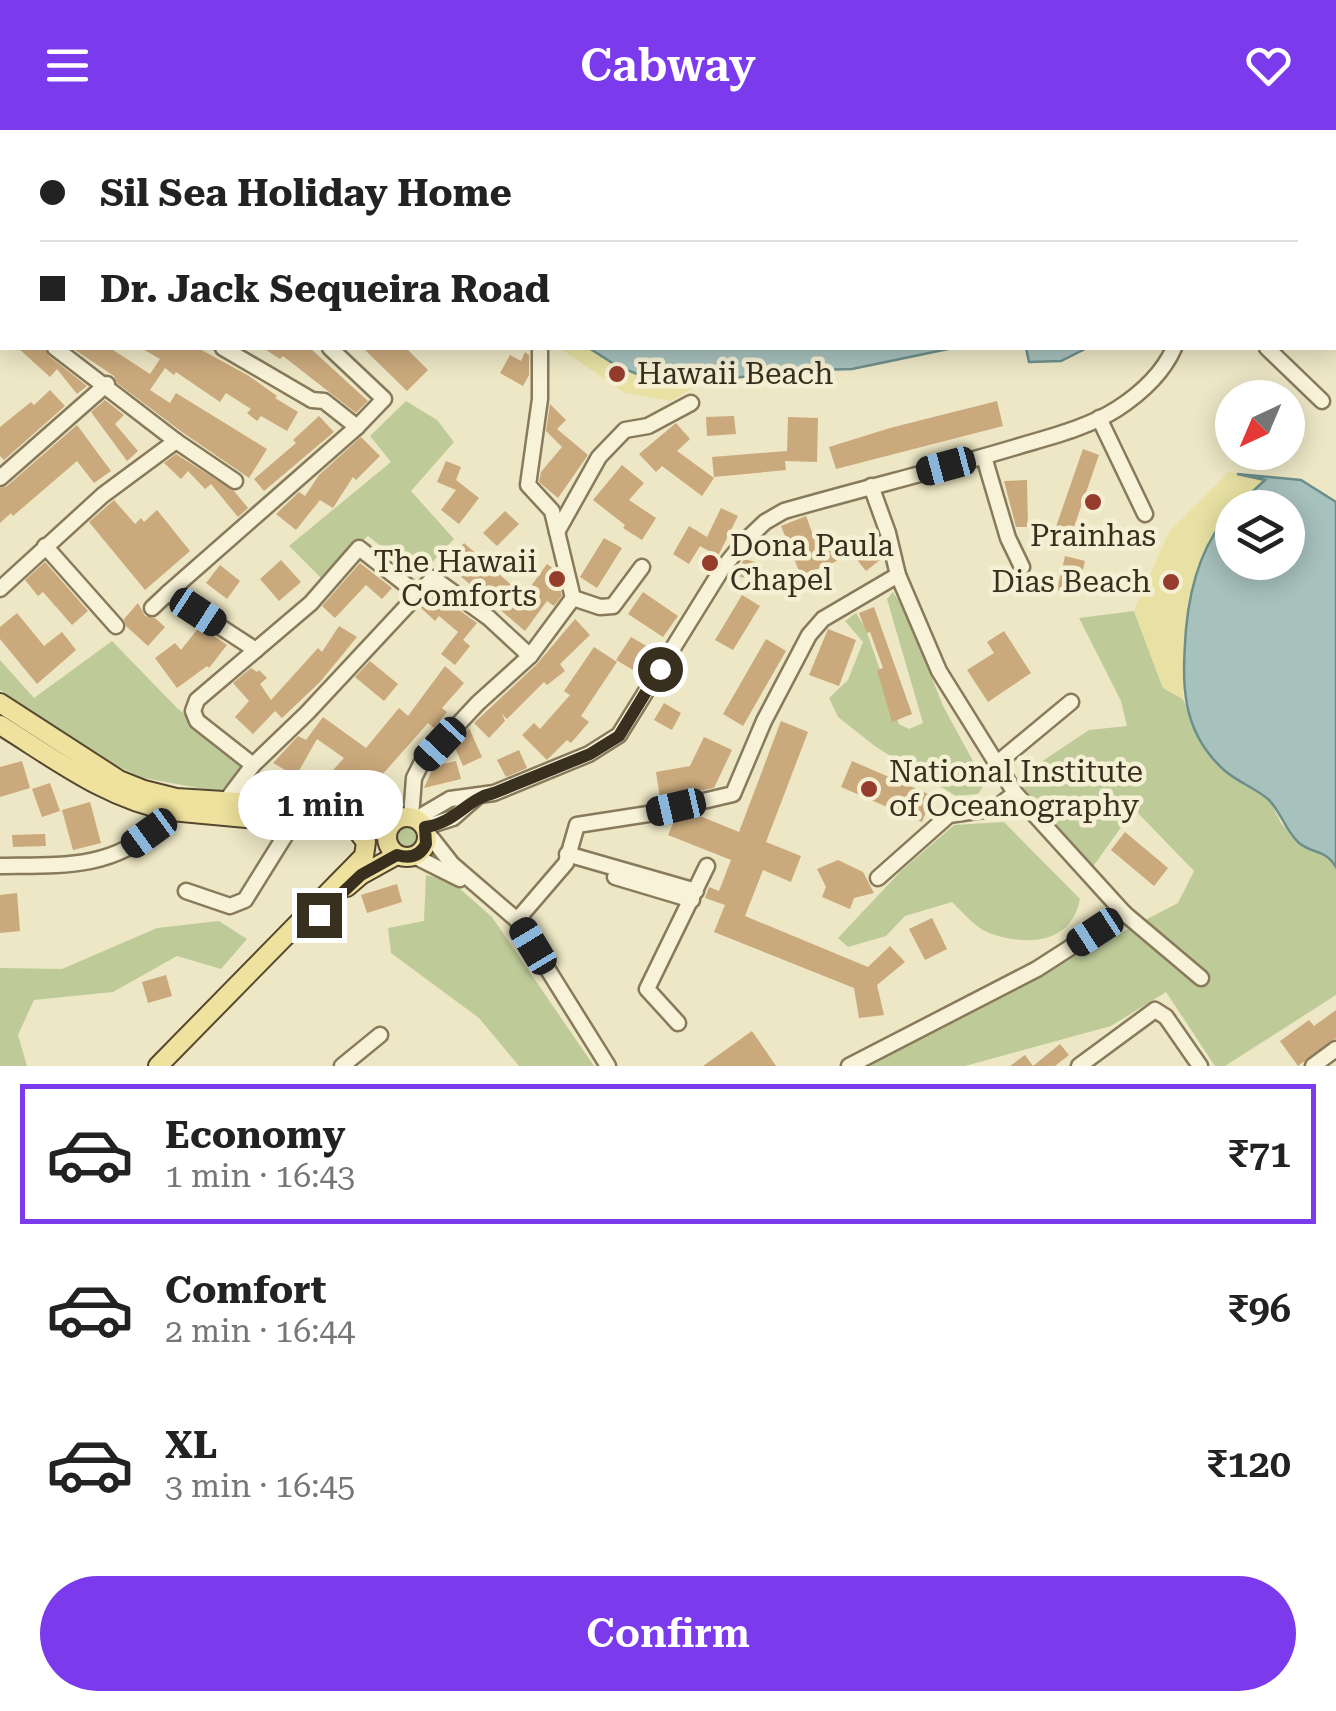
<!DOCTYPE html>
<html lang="en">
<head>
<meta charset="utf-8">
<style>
  body { margin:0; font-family:"Roboto Serif",serif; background:#f2f2f2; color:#222; height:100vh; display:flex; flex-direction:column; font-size:38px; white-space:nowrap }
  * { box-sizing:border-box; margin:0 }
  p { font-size:32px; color:#767676 }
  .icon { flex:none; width:55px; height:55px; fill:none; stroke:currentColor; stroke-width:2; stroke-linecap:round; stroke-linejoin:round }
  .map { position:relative; height:936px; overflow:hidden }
  .details { display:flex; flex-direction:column; background:#fff; flex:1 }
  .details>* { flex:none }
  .banner { position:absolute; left:0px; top:0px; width:1338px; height:220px; box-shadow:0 5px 25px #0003; display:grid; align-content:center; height:220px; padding:0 40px; background:#fff }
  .needle { width:65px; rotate:224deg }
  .buttons { position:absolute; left:1215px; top:250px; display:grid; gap:20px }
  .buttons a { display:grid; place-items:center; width:90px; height:90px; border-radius:50%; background:#fff; box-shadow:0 5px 25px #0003; font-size:50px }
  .end { position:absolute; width:45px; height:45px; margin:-22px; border:12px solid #382f1f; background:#fff; box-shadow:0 0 0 5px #fff }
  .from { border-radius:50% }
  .bubble { position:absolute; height:70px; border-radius:35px; background:#fff; box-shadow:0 5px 25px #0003; font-size:32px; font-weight:600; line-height:70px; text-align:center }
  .car { position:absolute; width:30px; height:60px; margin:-30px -15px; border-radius:12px; box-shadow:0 0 8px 2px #0007; background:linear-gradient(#222 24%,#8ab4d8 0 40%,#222 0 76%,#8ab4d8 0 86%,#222 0) }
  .banner b { display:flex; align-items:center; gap:35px; height:95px; font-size:38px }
  .banner b+b { border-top:2px solid #e0e0e0 }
  .banner i { width:25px; height:25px; background:#222 }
  ul { padding:18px 0 0; list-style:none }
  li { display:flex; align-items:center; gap:30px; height:140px; margin:0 20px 15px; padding:0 20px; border:5px solid transparent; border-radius:0px }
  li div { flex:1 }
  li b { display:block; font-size:38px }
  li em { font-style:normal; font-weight:600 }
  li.active { border-color:#7c3aed }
  li>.icon { width:90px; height:90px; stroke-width:1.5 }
  .button { display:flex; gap:20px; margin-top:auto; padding:20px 40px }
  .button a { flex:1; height:115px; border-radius:60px; background:#7c3aed; color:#fff; font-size:40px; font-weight:600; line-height:115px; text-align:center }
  header { display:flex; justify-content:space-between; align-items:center; height:130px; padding:0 40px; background:#7c3aed; color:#fff; font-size:45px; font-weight:600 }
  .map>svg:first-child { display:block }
  .green { fill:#becb99 }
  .sand { fill:#e8e1a3 }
  .water { fill:#a7c1bd; stroke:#6d8f8c; stroke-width:2.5 }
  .building { fill:#caa97c }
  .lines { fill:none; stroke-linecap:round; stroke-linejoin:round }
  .minor-casing { stroke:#887a5b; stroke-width:19 }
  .major-casing { stroke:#56472f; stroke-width:22 }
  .minor { stroke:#f8f3d8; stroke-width:14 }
  .major { stroke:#efe29e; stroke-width:18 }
  .route { stroke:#382f1f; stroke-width:12 }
  .poi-dot { fill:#953c2d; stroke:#f5f0d4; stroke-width:4 }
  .labels { text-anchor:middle; stroke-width:9; stroke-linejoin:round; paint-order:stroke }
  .poi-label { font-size:30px; fill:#382f1f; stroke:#f5f0d4; text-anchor:start }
</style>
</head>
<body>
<header><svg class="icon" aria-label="menu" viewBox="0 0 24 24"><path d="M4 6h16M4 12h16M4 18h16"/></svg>Cabway<svg class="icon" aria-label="heart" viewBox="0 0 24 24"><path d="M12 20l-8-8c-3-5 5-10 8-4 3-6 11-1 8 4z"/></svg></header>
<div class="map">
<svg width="1336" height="936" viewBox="0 0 1336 936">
  <rect width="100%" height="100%" fill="#ede7c5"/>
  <g class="green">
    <polygon points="68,0 276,0 277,2 67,2"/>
    <polygon points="406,271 437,290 454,312 411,361 454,409 419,446 368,406 321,448 289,416 391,332 370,306"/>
    <polygon points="893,462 907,484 943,576 985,653 978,664 956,666 876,617 838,587 829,568 848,550 863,512 845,491 856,483 865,497 899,594 909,599 923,593 887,469"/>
    <polygon points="1134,481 1163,558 1183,569 1198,606 1223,639 1270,671 1281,693 1302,716 1328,725 1336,737 1336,865 1225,936 1215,936 1166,862 1111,896 965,936 864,936 1178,773 1194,741 1134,679 1092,738 1062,709 1017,648 1089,600 1127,596 1121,571 1079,488"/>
    <polygon points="112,511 177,578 246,632 220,662 144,648 117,636 0,560 0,530 34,568"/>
    <path d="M1004,692l76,77c-9,46 -54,47 -91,34 -14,-5 -27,-22 -37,-31l-47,14 -19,20 -38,11 -10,-9 63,-67 53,-46z"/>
    <circle cx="406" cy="708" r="13"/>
    <polygon points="426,745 451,751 492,787 594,936 519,936 479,888 391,823 388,798 424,791"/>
    <polygon points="219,791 247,809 221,839 177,826 113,862 34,870 18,905 27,936 0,936 0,838 62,839 157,798"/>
  </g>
  <g class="sand">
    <polygon points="559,218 589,218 617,236 657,252 701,253 671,271 625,263"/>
    <polygon points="1229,342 1266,349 1232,378 1216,398 1188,477 1183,569 1163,558 1134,481 1169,402"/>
  </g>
  <g class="water">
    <polygon points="363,0 1115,0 1116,2 365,2"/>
    <polygon points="1244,0 1336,0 1335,210 1335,2"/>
    <polygon points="589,218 953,218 852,239 782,241 701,253 657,252 617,236"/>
    <polygon points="1026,218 1087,218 1061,231 1029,232"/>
    <path d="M1237,344l64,6 35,22v365c-12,-19 -22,-12 -37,-24 -14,-13 -18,-31 -30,-43 -13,-12 -32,-18 -45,-30 -44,-40 -42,-87 -38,-141 4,-43 16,-87 46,-118v51h56v-54l-52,-1 29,-27z"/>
  </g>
  <g class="building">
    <polygon points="18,218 44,218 49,226 87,256 77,264 57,239 50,247"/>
    <polygon points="72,218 110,218 150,244 160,229 141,218 198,218 249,246 277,266 275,268 298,282 287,301 261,286 257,291 247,283 251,279 226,263 220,272 176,242 174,245 165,238 150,260 170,273 176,263 267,319 249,348 182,302 117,253 114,246"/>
    <polygon points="263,218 310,218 368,271 356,283 283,226 280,229"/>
    <polygon points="363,218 406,218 428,240 407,261"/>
    <polygon points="525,222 529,225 529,245 523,256 500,243 510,225 521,231"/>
    <polygon points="50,260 65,276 4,330 0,326 0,297 31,272 34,275"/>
    <polygon points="105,270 124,285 115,294 138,321 127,331 91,282"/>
    <polygon points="997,271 1003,296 836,339 829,317 890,298"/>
    <polygon points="550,274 566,290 557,299 588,325 558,368 539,352 541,342 562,317 546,301"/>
    <polygon points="319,286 334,302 264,361 254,349 296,313 293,310"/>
    <polygon points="734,286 736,304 707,306 706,287"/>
    <polygon points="788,287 818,288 817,332 785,331 786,340 714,347 712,327 787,321"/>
    <polygon points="676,293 690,309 677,321 714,348 702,366 662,336 656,342 639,324"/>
    <polygon points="77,295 111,341 94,353 77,331 13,386 11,383 0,393 0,358 7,356"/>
    <polygon points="361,307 380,326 356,350 353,347 333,378 320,370 296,400 276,384 299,362 305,366 319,345"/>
    <polygon points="1083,319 1099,325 1067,417 1051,411"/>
    <polygon points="176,324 234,361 248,378 238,387 211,354 205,359 188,341 181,349 164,333"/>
    <polygon points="446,331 461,337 456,350 479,368 459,394 441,380 456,360 437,352"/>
    <polygon points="622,335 644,353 629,370 656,388 642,410 623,398 625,395 593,370"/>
    <polygon points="1027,350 1028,397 1016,397 1004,351"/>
    <polygon points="114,370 135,394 141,388 144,392 157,380 190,421 145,460 89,392"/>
    <polygon points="721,378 738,386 718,426 700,416 689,434 673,424 689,396 707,407"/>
    <polygon points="505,381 519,394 497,416 483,403"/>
    <polygon points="806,386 812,402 826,402 837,431 801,446 781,396"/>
    <polygon points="861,405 880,430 866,441 846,416"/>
    <polygon points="604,408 622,418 597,458 580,447"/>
    <polygon points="464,413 517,460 518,458 526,463 547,434 555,440 562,466 554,476 547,471 525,501 446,434"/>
    <polygon points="1065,426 1085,431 1077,465 1057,460"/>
    <polygon points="744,429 755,432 751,449 736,446"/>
    <polygon points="281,430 301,452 279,471 260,449"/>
    <polygon points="45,432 88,481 72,495 43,462 38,466 25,450"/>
    <polygon points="360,433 392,458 382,469 366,455 335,488 322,476"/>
    <polygon points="220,435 240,451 227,469 206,453"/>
    <polygon points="434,462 477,493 463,510 470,516 455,535 441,524 458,502 439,486 435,491 420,477"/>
    <polygon points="643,462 678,486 663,507 628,484"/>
    <polygon points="742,465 760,476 733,520 715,510"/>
    <polygon points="138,473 145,486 155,488 165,497 148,516 126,496 124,489"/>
    <polygon points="874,477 912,584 892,592 877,540 883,538 870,502 867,503 859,483"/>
    <polygon points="17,483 44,516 62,502 76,520 37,554 0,509 0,497"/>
    <polygon points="575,489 590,505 560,534 565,541 547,555 544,552 507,589 502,584 505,591 489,608 474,593 537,534"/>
    <polygon points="200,496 227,515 209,538 207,536 177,558 155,528 175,513 181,520"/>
    <polygon points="339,496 357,507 320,552 282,588 275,581 253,604 235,587 249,571 233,553 251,538 257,542 259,540 267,548 260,554 271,570 318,518 322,522"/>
    <polygon points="828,499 856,510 839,556 809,545"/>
    <polygon points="1004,501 1031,543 988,572 967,540 994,523 987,512"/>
    <polygon points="631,507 655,521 640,544 616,530"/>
    <polygon points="766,509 786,521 743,596 723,584"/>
    <polygon points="594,517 617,532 581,586 589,592 571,613 567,610 547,630 522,605 534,593 540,599 570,565 564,561"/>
    <polygon points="370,531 398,554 384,571 355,547"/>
    <polygon points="445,536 464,553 442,578 447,582 434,598 428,593 373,655 358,642 340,662 325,649 344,628 317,609 296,646 273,633 298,606 306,610 323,587 366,618 399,578 408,586"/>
    <polygon points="664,573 681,583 672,600 654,590"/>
    <polygon points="781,591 808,602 766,712 801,726 791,752 763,740 745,786 868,837 890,816 905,832 877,855 884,885 859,888 854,858 714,802 725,775 705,768 709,757 719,761 731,730 668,705 675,689 695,684 739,702"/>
    <polygon points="469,598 482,627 463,636 454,615"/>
    <polygon points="704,607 732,620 714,658 660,668 656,642 690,636"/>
    <polygon points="519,620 527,638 506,647 497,630"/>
    <polygon points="22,631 30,658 0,667 0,637"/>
    <polygon points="456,631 461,649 424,658 434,636"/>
    <polygon points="852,631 933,666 922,692 841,657"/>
    <polygon points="50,653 60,681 42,687 32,659"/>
    <polygon points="90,672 101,713 73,720 62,680"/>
    <polygon points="1125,702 1168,738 1154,756 1111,720"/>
    <polygon points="45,704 46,716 13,717 12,705"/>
    <polygon points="838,730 863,742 874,763 854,768 850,779 822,767 826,757 817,739"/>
    <polygon points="397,754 402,772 367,783 361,765"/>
    <polygon points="17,763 20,801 0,803 0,765"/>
    <polygon points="932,788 947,819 925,830 909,799"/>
    <polygon points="166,845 172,866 148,873 142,852"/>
    <polygon points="1336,880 1336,908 1298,936 1280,911 1309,890 1314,896"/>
    <polygon points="752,901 776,936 703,936"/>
    <polygon points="1060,914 1069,925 1055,936 1010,936 1025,925 1033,936"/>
  </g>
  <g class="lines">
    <g class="minor-casing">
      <g id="minor">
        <polyline points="45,2 45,0"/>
        <polyline points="1150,2 1151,0"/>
        <polyline points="0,127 2,125"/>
        <polyline points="0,159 2,161"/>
        <polyline points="55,218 176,311 235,351"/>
        <polyline points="223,218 312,270 324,271 357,297 168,463 256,520"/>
        <polyline points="330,218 384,269 357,297"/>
        <polyline points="540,218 540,269 528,355 552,381 573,468"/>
        <polyline points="1267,218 1322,271"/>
        <polyline points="1099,288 1145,384"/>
        <polyline points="984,327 1008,408 1022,437"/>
        <polyline points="0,348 107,254"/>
        <polyline points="557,402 599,327 625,300 648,296 691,273"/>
        <polyline points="45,416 116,496"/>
        <polyline points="0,459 103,365 176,311"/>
        <polyline points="152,478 168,463"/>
        <polyline points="253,635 197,591 193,581 197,570 311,473 359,418 418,464"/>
        <polyline points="995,635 1071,572"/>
        <polyline points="225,672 253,635 307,583 433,448 489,488 530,526"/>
        <polyline points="411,687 414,648 421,634 478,573 530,526 573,468 600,477 613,476 642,437"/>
        <path d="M416,689l34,-20 44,-6 95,-39 30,-19 103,-166 22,-27 21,-20 19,-11c77,-22 155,-41 232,-64 33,-10 71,-19 101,-38 23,-15 46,-36 57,-61"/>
        <polyline points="425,697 453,688 478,666"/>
        <polyline points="426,701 452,734 517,790 608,936"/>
        <polyline points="567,724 696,761"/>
        <polyline points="414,726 460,749"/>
        <path d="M0,736c56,-1 112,4 155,-38 7,-8 15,-14 19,-24"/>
        <polyline points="615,747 692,770"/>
        <polyline points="878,748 949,685 996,678 1015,663"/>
        <polyline points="186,761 230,776 245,770 293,693"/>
        <polyline points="1124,783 1201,848"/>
        <polyline points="517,790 566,733 577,695 648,684 733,664 764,591 809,505 823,489 898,445"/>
        <polyline points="678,893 647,859 707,736"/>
        <polyline points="342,936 380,905"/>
        <polyline points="849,936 1037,839 1124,783 1015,663 939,541 898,445 888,403 871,356"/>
        <polyline points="1079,936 1155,880 1166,887 1200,936"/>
        <polyline points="1313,936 1336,919"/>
      </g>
    </g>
    <g class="major-casing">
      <g id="major">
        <polyline points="0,573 119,650 144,660 176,668 352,679 395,690"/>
        <path d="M0,595c55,34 106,74 171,86l216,20"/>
        <circle cx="407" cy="707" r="20"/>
        <polyline points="347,757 361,745 397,725"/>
        <polyline points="158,936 364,726 366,712 356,699"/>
      </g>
    </g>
    <use href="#minor" class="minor"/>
    <use href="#major" class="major"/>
  </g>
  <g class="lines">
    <path class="route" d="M319,785l42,-40 36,-20c13,4 23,1 29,-11l-1,-17c29,-3 43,-29 69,-34l96,-39 29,-18 41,-67"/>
  </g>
  <g class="poi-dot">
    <circle cx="617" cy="244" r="10"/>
    <circle cx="1093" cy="372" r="10"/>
    <circle cx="710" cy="433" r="10"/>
    <circle cx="557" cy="449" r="10"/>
    <circle cx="1171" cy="452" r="10"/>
    <circle cx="869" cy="659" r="10"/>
  </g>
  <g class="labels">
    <g class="poi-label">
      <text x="637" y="254">Hawaii Beach</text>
      <text x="1093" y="416" text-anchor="middle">Prainhas</text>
      <text x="730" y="426">Dona Paula<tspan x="730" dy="34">Chapel</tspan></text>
      <text x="537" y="442" text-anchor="end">The Hawaii<tspan x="537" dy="34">Comforts</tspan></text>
      <text x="1151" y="462" text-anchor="end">Dias Beach</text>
      <text x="889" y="652">National Institute<tspan x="889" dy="34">of Oceanography</tspan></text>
    </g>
  </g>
</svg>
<div class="buttons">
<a><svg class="needle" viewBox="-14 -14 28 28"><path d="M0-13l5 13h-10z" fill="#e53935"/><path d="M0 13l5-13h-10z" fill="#767676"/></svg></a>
<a><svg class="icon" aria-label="layers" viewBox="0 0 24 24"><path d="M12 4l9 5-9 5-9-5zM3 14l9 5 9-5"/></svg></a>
</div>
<i class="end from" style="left:660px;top:539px"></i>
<i class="end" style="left:319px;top:785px"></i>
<div class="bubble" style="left:238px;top:640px;width:165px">1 min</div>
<i class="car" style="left:946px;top:336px;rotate:255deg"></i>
<i class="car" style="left:198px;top:482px;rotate:123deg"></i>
<i class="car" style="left:440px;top:614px;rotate:223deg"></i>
<i class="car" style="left:676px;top:677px;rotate:257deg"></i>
<i class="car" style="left:149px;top:703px;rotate:234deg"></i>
<i class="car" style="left:1095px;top:802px;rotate:237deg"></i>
<i class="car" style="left:533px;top:816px;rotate:329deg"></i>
<div class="banner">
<b><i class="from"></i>Sil Sea Holiday Home</b>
<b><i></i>Dr. Jack Sequeira Road</b>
</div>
</div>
<section class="details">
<ul>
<li class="active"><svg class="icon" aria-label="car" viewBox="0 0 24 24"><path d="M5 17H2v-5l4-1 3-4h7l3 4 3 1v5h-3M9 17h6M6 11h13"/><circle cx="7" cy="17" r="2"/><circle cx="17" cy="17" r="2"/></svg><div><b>Economy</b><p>1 min · 16:43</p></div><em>₹71</em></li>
<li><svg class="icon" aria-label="car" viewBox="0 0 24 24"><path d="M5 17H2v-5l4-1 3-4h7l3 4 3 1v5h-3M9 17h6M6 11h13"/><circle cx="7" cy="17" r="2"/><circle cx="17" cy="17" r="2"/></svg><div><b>Comfort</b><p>2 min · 16:44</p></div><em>₹96</em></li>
<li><svg class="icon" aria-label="car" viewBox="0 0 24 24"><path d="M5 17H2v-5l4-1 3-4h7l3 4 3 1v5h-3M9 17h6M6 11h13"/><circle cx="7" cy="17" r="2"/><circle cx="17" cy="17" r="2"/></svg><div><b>XL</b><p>3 min · 16:45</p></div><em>₹120</em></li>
</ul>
<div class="button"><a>Confirm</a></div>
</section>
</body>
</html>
